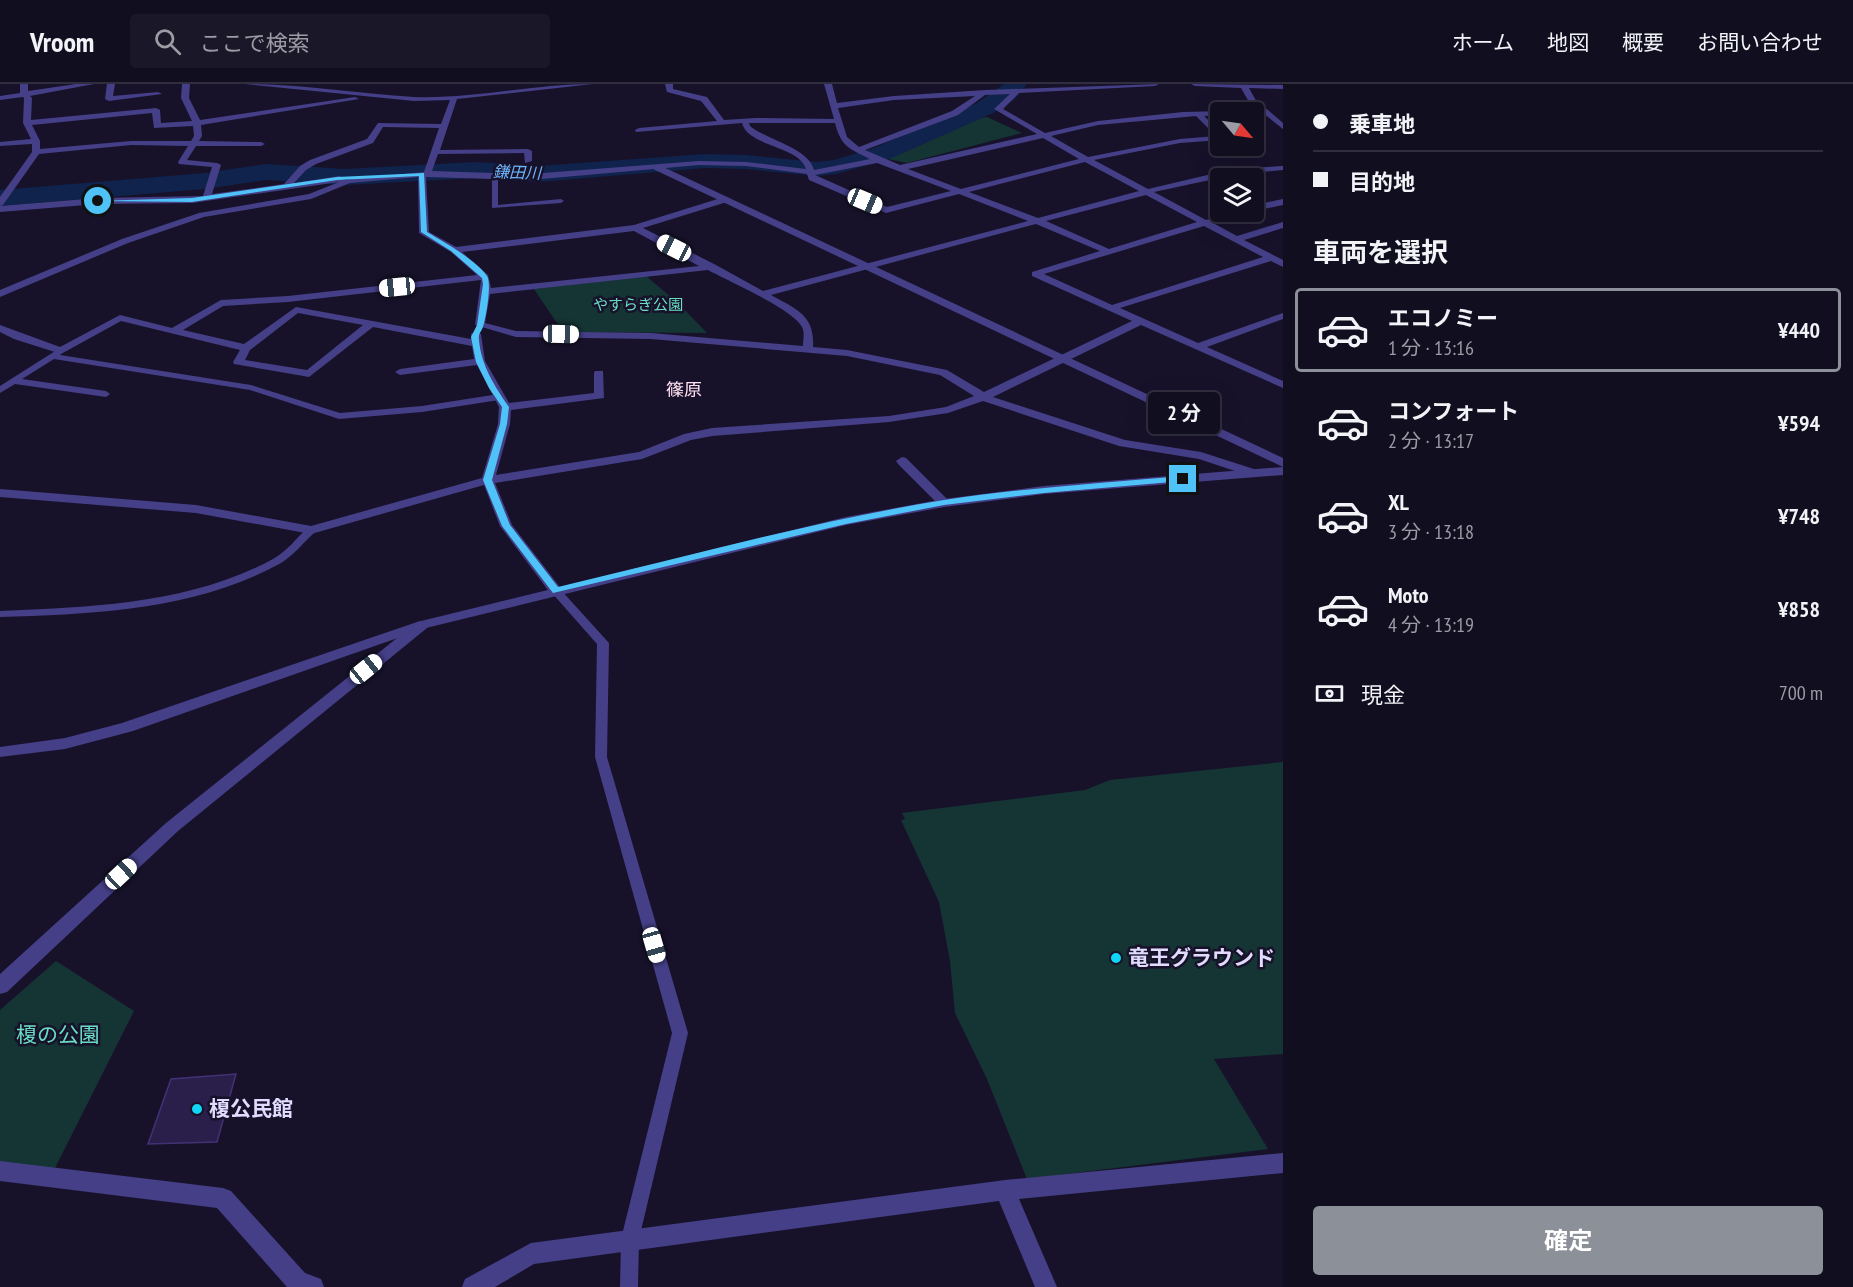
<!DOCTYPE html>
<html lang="ja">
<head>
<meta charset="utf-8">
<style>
  body { margin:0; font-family:"PT Sans Narrow","Noto Sans JP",sans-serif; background:#1a1729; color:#f1f3f6; height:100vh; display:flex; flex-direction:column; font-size:22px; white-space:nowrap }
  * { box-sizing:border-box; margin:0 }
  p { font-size:20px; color:#9c9ca5 }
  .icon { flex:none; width:33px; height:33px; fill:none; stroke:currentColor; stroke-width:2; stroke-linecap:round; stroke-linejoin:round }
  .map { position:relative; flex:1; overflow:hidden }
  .side { display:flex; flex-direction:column; background:#110e20; width:570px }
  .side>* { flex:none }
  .guide { display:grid; align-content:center; height:132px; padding:0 30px; background:#110e20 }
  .needle { width:39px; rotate:119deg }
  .buttons { position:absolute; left:1210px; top:18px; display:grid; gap:12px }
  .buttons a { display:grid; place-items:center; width:54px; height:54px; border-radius:6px; background:#110e20; box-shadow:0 6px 24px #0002,0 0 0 2px #302e3e; font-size:30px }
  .end { position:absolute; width:27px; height:27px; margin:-14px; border:8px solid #4fc3f7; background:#111; box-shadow:0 0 0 3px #111 }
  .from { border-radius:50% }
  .bubble { position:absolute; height:42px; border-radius:6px; background:#110e20; box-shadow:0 6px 24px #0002,0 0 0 2px #302e3e; font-size:20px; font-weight:700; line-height:42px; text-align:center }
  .car { position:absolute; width:18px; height:36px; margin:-18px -9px; border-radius:8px; box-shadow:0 0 4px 2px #0007; background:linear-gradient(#fff 24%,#345 0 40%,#fff 0 76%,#345 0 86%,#fff 0) }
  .guide b { display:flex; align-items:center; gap:21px; height:57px; font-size:22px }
  .guide b+b { border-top:2px solid #302e3e }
  .guide i { width:15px; height:15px; background:#f1f3f6 }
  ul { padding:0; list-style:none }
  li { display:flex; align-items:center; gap:18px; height:84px; margin:0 12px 9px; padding:0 18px; border:3px solid transparent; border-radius:6px }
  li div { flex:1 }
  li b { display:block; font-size:22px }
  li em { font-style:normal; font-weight:700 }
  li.selected { border-color:#8c9099 }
  li>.icon { width:54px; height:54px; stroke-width:1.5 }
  h2 { padding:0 30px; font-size:27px; line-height:72px }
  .pay { display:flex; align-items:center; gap:15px; height:66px; padding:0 30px; font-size:22px }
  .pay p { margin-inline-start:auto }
  .primary-button { display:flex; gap:12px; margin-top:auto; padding:12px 30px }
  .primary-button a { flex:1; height:69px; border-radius:6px; background:#8c9099; color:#fff; font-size:24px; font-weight:700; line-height:69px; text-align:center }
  header { display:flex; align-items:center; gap:36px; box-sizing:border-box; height:84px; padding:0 30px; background:#110e20; border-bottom:2px solid #302e3e }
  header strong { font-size:28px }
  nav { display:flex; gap:33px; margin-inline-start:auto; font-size:21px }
  .search { width:420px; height:54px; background:#1a1729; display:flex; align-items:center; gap:15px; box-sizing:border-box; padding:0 21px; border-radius:6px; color:#9c9ca5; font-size:22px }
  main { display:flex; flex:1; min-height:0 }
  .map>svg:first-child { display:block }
  .green { fill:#153434 }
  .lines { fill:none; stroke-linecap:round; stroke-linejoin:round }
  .river { fill:#0f234c; fill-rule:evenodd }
  .building { fill:#291f4a; stroke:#423275; stroke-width:1.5 }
  .service { fill:#443f87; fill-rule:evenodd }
  .minor { fill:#443f87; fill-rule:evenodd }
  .tertiary { fill:#443f87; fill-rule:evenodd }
  .route { fill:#4fc3f7 }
  .poi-dot { fill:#10d6f6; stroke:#17122a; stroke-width:2 }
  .labels { text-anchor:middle; stroke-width:5; stroke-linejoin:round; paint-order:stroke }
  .far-park-label { font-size:15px; fill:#69ddc4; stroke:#17122a }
  .far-water-label { font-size:16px; font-style:italic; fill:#6eb4f9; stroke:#17122a }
  .far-quarter-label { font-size:18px; fill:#fedef1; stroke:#17122a }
  .near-poi-label { font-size:21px; font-weight:bold; fill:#e1dcfe; stroke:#17122a; text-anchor:start }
  .near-park-label { font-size:21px; fill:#69ddc4; stroke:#17122a }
</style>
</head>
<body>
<header>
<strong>Vroom</strong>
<div class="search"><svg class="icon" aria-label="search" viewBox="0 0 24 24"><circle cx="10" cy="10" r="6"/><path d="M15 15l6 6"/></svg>ここで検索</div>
<nav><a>ホーム</a><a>地図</a><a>概要</a><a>お問い合わせ</a></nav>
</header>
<main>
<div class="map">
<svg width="1283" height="1203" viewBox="0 0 1283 1203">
  <rect width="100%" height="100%" fill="#17122a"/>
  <g class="green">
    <path d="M987,33l35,16 -115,30 -19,-4c8,-13 71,-33 90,-41z"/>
    <polygon points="646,192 678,219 707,249 563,248 534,205"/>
    <polygon points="1283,678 1283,970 1214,975 1268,1065 1027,1095 987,995 955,929 950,877 939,818 901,736 905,735 902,729 1085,706 1110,696"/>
    <polygon points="56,877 134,927 50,1094 0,1077 0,926"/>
  </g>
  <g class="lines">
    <polygon class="river" points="1004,0 1027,0 1015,15 993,29 892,74 836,90 817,92 745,85 705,84 538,98 475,94 345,101 266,96 205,105 0,122 0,106 205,89 266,80 345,85 475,78 538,82 705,70 745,71 817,78 834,76 874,64 977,19"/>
  </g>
  <polygon class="building" points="236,990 217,1058 148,1060 171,995"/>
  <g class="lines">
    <g class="service">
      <polygon points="495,88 498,90 498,121 561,115 564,117 561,119 492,124 492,90"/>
      <polygon points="60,264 64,267 60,271 251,301 340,329 422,322 499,310 504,313 499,316 422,328 339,335 250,306 54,275 22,295 106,307 110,310 106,313 15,300 0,309 0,302"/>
      <path d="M311,443l5,3 -1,2c-11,10 -22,24 -34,31 -85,47 -186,51 -281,54v-6c92,-4 190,-7 273,-52 13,-7 24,-21 34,-31z"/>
      <polygon points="556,504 560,505 609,559 607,673 688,949 639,1155 638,1203 620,1203 621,1155 672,949 595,673 597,560 552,509 550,507"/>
    </g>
    <g class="minor">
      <path d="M20,0h8v7l48,-7h18l-64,12 2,2 -1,22 125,-12 4,2 1,13 31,-2 -11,-23 1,-14h8l-1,14 11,22 155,-23 4,2 -158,26 1,11 -3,5 62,1 4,2 -4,2h-65l-9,14 30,3 4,2 -9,29 72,-10 16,-18 10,-6 57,-21 11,-16 63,1 9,-24 -36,1 -169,-17c57,0 113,10 169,13 60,2 119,-13 179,-13l-136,15 -17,51 88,-1 4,2v10l-7,2 -1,-10 -86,1 -6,17 98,3 169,-13 47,1 60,7c-6,-23 -58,-22 -64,-46l-106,9 -1,-2 4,-2 78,-7 -16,-20 -34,-9 -2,-8h8v5l34,8 17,23 31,-2 79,1 -10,-35h8l5,19 57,-7 91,-6 174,-6 -4,2 -136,7 -16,16 42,24 53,-12 85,-9 41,-1 -3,4 -17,1 17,16v8l-41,3 -86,17 54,29 85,-20 50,-3v4l-50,5 -79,17 52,28 27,-8h12l-1,2 -31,9 24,13 46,-14v6l-39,12 39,20v7l-12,-6 -151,47 78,35 85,-30v6l-76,28 76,34v7l-142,-63 -148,72 132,43 76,12 56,18v6l-4,1 -54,-18 -80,-13 -136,-45 -35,12 -59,9 -177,14 -21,4 -49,19 -147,24 17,42 51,66 -7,4 -5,-1 -51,-68 -16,-41 -173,49 -115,-21 -196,-16v-8l196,16 115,21 171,-48 16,-54 1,-17 -22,-42 -77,10 -5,-3 5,-3 74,-10 -2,-13 -99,-19 -64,50 -75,-13 -1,-2 7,-12 -119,-29 -60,33 -47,-15 -14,-7v-7l60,22 60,-32 52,13 49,-28 67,-4 189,-21 -26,-23 -32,-19 -1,-56 -68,6 -39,16 -107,18 -76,26 -128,54v-7l122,-51 77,-26 110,-19 30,-12 -147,21 -94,1 -98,8v-6l98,-8 105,-2 9,-29 -33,-3 -1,-2 10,-16 -57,-1 -92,9 -36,51 -3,1v-9l32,-45v-8l-32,2v-4l31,-3 -8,-16 1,-25 -1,-1 -23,3v-4l20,-3zM1010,10l-16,15 43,25 -137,31 -35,-15 93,-35 27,-20zM975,12l-23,15 -93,36 -12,-10 -9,-29 56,-8zM152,29l2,15 39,-2 1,10 -3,5h-60l-91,8v-8l-8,-16zM1196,32l20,20 -36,3 -92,18 -37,-21 47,-11zM749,39h86c6,24 15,26 35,36l-56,11c-5,-22 -47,-30 -64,-44zM383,43l56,1 -15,44 -80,8 -4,-4 -46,7 12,-13 10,-6 57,-21zM1043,54l36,21 -118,30 -53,-20zM1085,78l54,29 -101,27 -69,-26zM877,79l74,28 -64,16 -72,-32zM699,81l47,1 61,8 2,6 77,33 73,-19 69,27 -265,70 -47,-26 -73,-37 84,-26 1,-2 -4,-3 -90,28 -178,22 -27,-15 -3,-55 104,3zM1146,111l51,27 -88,27 -63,-28zM1036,140l64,27 -68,21v4l100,45 -148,71 -37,-22 -100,-20 -34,-3c2,-32 -17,-38 -42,-52zM1204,142l59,31 -151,48 -68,-31zM634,147l65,35 -208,22 -3,-13 -26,-23zM708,186c20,11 85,39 94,57 3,6 1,13 1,19l-152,-13 -135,-2 -31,-8 5,-29zM481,196l-6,45 41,12 135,2 196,17 93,19 34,21 -28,11 -57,9 -177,12 -28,6 -45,18 -143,23 14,-51 1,-14 93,-12 -1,-27h-8l-1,2v20l-85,10 -24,-42 -4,-27 -5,-3 -5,3v5l-175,-32 -52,37 -61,-14 40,-24 65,-4zM298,229l65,12 -56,45 -62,-10 5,-10z"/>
      <polygon points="107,0 115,0 113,12 158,8 162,10 109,17 105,15"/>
      <polygon points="1191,0 1283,1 1283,5 1249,4 1255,15 1283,39 1283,45 1249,18 1241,4 1195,2"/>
      <polygon points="1283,115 1283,121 1254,127 1254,121"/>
      <polygon points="902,373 906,374 948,416 950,419 948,422 940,422 898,380 896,377"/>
      <polygon points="422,537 429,541 427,544 178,747 7,908 0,910 0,890 166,739 417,538"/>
      <polygon points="1283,1069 1283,1089 1019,1115 1057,1203 1035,1203 999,1117 534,1180 495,1203 462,1203 465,1195 531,1159 1005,1096"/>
      <polygon points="0,1077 223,1104 231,1107 305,1189 321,1195 324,1203 287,1203 217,1124 0,1097"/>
    </g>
    <g class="tertiary">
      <polygon points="653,81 659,81 1283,374 1283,383 653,85"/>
      <polygon points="1283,383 1283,391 1044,410 944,423 846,441 426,544 133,647 65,665 0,673 0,663 65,654 122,639 417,538 846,433 944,415 1044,402"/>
    </g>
  </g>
  <path class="route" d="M424,89l3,59c17,10 49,28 60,44 5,7 -1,42 -4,51 -2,5 -5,7 -4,13 2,25 16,47 30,67l-2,17 -15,56 18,45 48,62c128,-30 256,-66 386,-87 79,-12 159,-17 239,-24l4,3 -4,2 -139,12 -100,12 -98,19 -293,69 -51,-67 -19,-46 17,-56 2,-17 -13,-19 -13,-26 -5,-25 6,-12 6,-41 -1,-6 -31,-27 -30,-19 -2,-56 -82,4 -145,22 -97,-1 97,-3 145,-21z"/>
  <g class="poi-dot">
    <circle cx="1116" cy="874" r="6"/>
    <circle cx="197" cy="1025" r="6"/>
  </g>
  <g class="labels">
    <g class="far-park-label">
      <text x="638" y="226">やすらぎ公園</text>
    </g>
    <g class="far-water-label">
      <text transform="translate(517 88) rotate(2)" y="6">鎌田川</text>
    </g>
    <g class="far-quarter-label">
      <text x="684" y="312">篠原</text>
    </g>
    <g class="near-poi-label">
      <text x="1128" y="881">竜王グラウンド</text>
      <text x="209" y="1032">榎公民館</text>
    </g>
    <g class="near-park-label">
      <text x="58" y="958">榎の公園</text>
    </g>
  </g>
</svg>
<div class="buttons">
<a><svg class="needle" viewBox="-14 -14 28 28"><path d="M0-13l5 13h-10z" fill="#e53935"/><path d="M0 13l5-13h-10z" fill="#9c9ca5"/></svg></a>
<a><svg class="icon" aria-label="layers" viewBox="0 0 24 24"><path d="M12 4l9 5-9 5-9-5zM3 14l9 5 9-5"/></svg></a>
</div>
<i class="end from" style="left:98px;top:117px"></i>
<i class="end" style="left:1183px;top:395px"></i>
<div class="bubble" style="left:1148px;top:308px;width:72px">2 分</div>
<i class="car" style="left:865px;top:117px;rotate:113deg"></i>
<i class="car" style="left:674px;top:164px;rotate:297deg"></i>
<i class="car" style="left:397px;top:203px;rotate:264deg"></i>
<i class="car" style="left:561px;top:250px;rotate:91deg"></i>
<i class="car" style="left:366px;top:585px;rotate:51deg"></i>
<i class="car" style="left:121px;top:790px;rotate:47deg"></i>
<i class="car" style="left:654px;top:861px;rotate:164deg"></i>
</div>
<section class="side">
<div class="guide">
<b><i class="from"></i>乗車地</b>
<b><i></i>目的地</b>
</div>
<h2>車両を選択</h2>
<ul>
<li class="selected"><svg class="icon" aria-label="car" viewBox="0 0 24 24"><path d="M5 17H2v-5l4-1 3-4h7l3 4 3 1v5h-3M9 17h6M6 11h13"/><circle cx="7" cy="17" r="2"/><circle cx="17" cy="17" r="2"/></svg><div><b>エコノミー</b><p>1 分 · 13:16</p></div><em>¥440</em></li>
<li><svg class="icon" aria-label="car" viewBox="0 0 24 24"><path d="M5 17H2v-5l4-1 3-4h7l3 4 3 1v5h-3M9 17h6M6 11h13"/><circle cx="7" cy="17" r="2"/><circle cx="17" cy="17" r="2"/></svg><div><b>コンフォート</b><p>2 分 · 13:17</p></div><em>¥594</em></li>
<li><svg class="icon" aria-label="car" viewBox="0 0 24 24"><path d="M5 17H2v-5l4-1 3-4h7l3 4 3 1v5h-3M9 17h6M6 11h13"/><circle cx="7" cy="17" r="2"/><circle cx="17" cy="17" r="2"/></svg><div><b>XL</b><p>3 分 · 13:18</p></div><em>¥748</em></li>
<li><svg class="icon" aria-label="car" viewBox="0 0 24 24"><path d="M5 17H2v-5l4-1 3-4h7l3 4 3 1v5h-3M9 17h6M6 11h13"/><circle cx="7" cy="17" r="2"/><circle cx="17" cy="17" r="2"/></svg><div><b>Moto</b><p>4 分 · 13:19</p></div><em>¥858</em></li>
</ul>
<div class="pay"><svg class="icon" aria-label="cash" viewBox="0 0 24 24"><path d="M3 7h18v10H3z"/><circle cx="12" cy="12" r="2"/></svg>現金<p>700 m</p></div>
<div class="primary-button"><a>確定</a></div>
</section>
</main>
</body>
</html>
